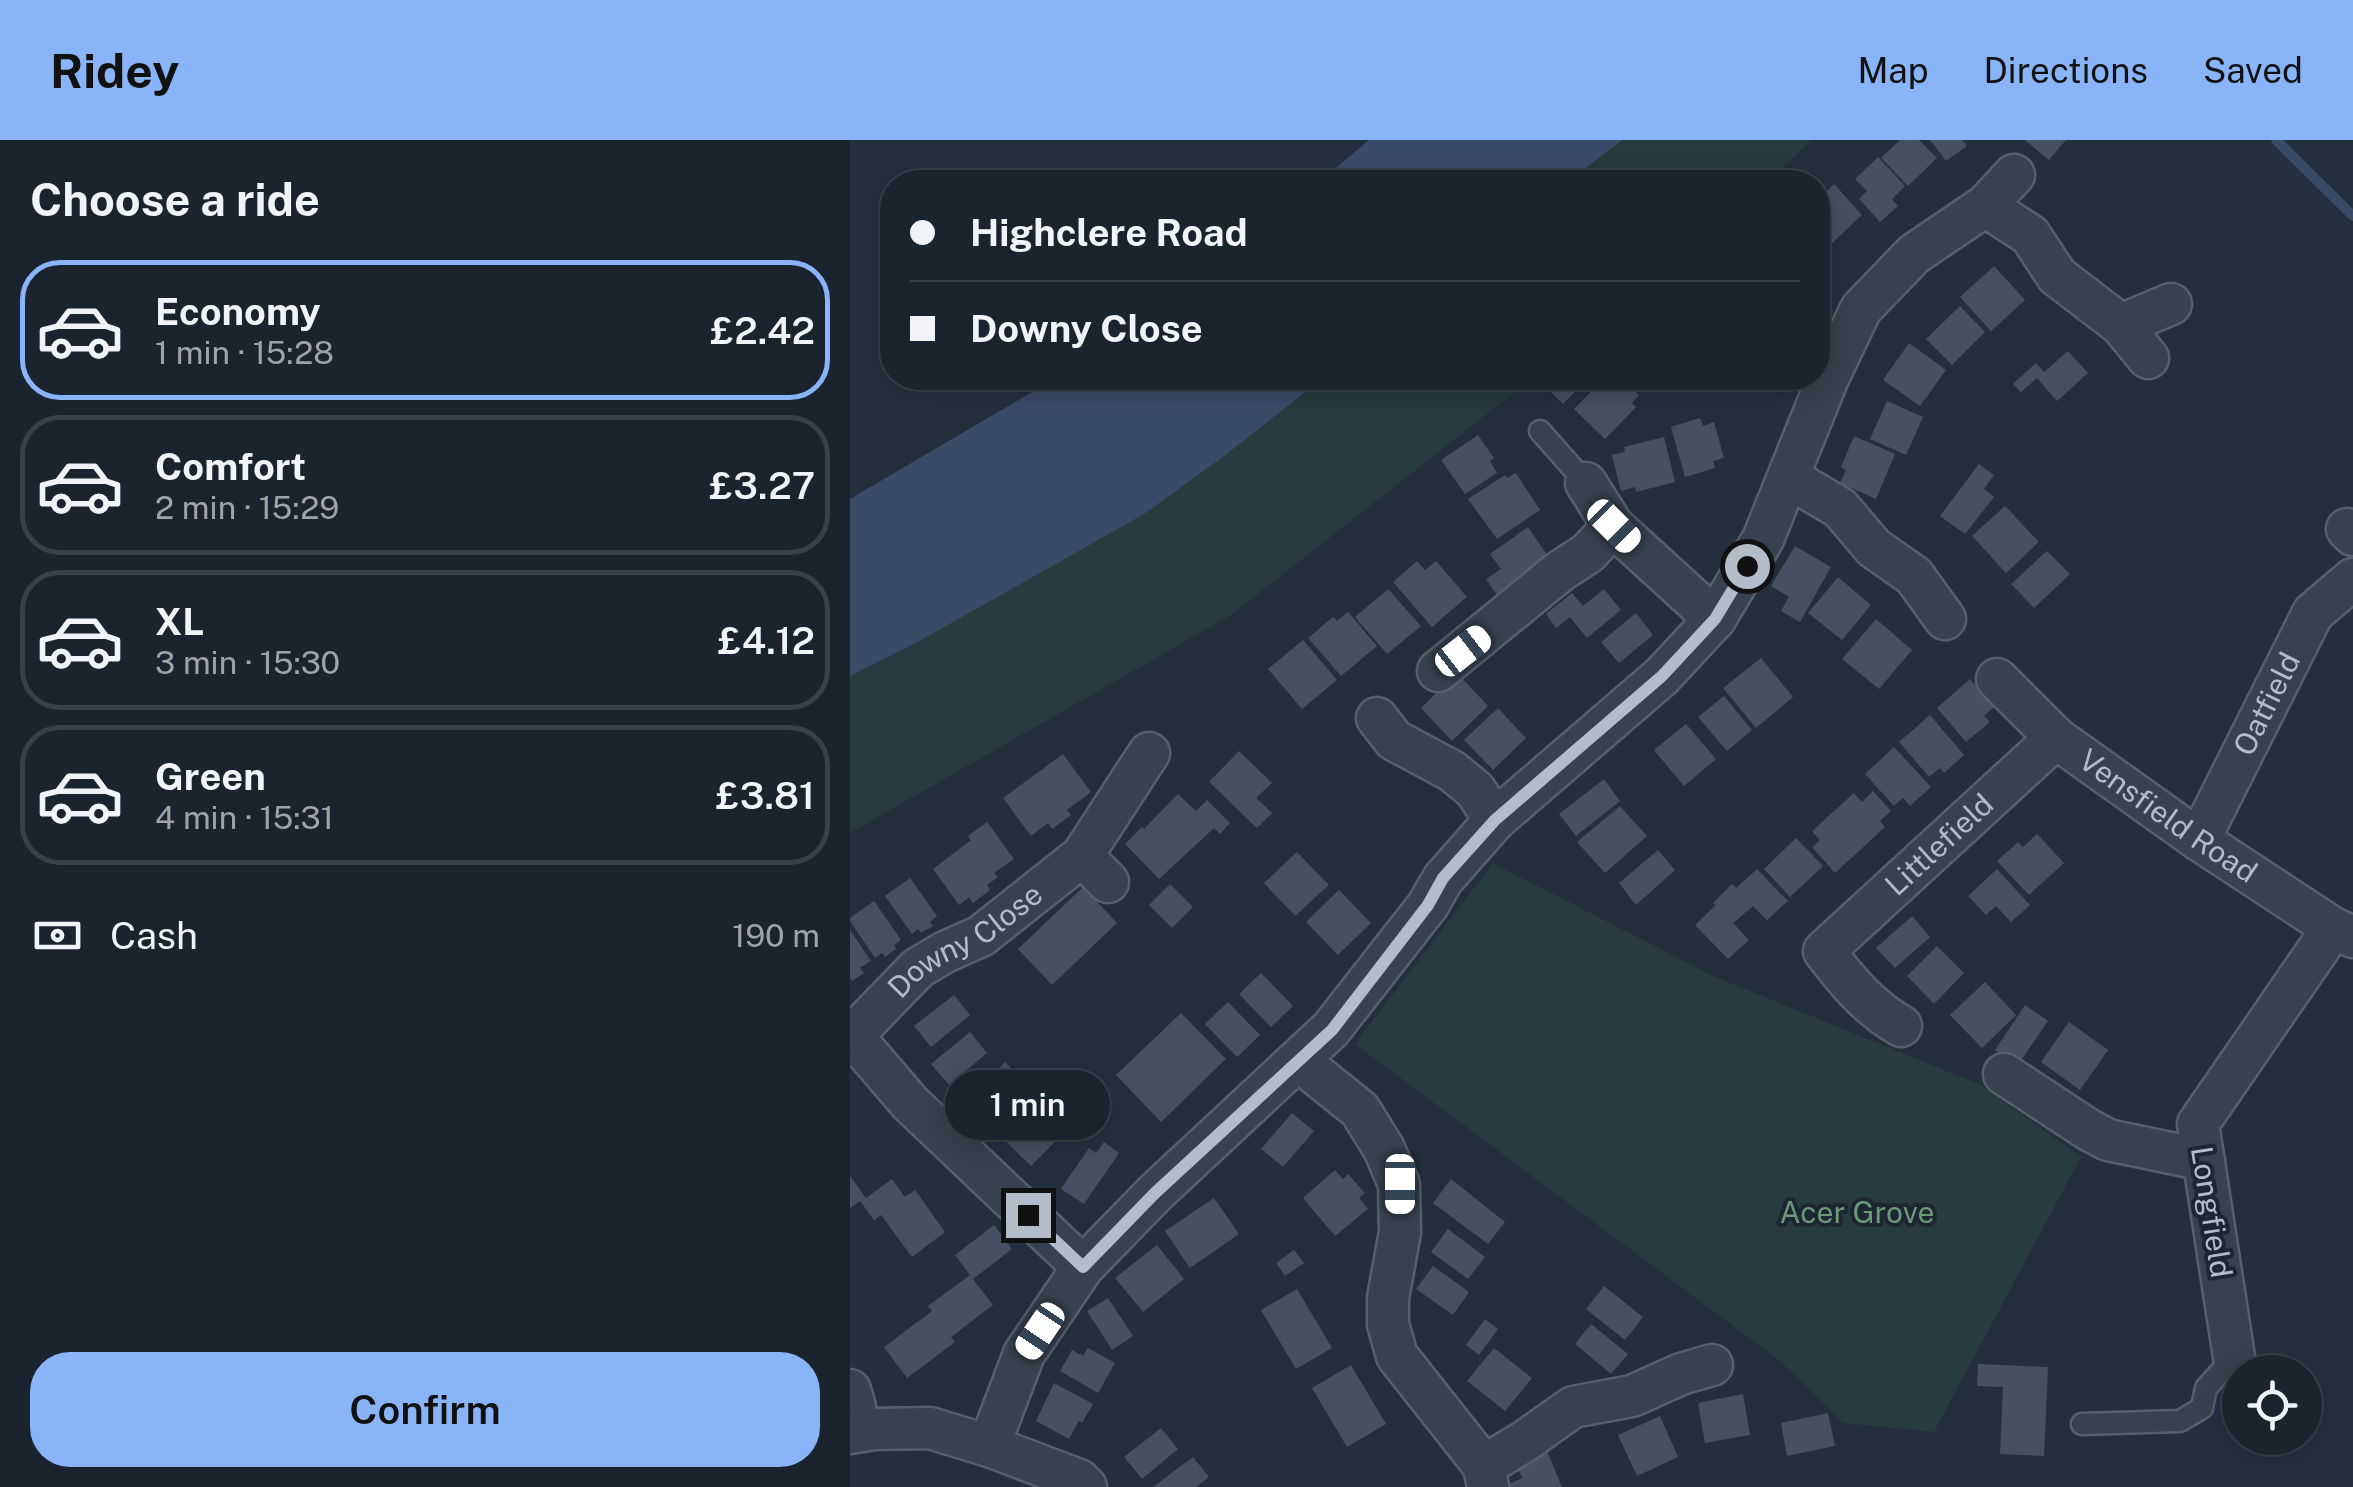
<!DOCTYPE html>
<html lang="en">
<head>
<meta charset="utf-8">
<style>
  body { margin:0; font-family:"Public Sans",sans-serif; background:#282f3a; color:#f1f3f6; height:100vh; display:flex; flex-direction:column; font-size:38px; white-space:nowrap }
  * { box-sizing:border-box; margin:0 }
  p { font-size:32px; color:#a0a4aa }
  .icon { flex:none; width:55px; height:55px; fill:none; stroke:currentColor; stroke-width:2; stroke-linecap:round; stroke-linejoin:round }
  .map { position:relative; flex:1; overflow:hidden }
  .side { display:flex; flex-direction:column; background:#1b232e; width:850px }
  .side>* { flex:none }
  .banner { position:absolute; left:30px; top:30px; width:950px; height:220px; border-radius:40px; box-shadow:0 5px 25px #0003,0 0 0 2px #39404a; display:grid; align-content:center; height:220px; padding:0 30px; background:#1b232e }
  .controls { position:absolute; left:1372px; top:1215px; display:grid; gap:20px }
  .controls a { display:grid; place-items:center; width:100px; height:100px; border-radius:50%; background:#1b232e; box-shadow:0 5px 25px #0003,0 0 0 2px #39404a; font-size:50px }
  .end { position:absolute; width:45px; height:45px; margin:-22px; border:12px solid #b4bcc9; background:#111; box-shadow:0 0 0 5px #111 }
  .from { border-radius:50% }
  .bubble { position:absolute; height:70px; border-radius:35px; background:#1b232e; box-shadow:0 5px 25px #0003,0 0 0 2px #39404a; font-size:32px; font-weight:600; line-height:70px; text-align:center }
  .car { position:absolute; width:30px; height:60px; margin:-30px -15px; border-radius:12px; box-shadow:0 0 8px 2px #0007; background:linear-gradient(#fff 24%,#345 0 40%,#fff 0 76%,#345 0 86%,#fff 0) }
  .banner b { display:flex; align-items:center; gap:35px; height:95px; font-size:38px }
  .banner b+b { border-top:2px solid #39404a }
  .banner i { width:25px; height:25px; background:#f1f3f6 }
  ul { padding:0; list-style:none }
  li { display:flex; align-items:center; gap:30px; height:140px; margin:0 20px 15px; padding:0 10px; border:5px solid #39404a; border-radius:40px }
  li div { flex:1 }
  li b { display:block; font-size:38px }
  li em { font-style:normal; font-weight:600 }
  li.on { border-color:#8ab4f8 }
  li>.icon { width:90px; height:90px; stroke-width:1.5 }
  h2 { padding:0 30px; font-size:45px; line-height:120px }
  .pay { display:flex; align-items:center; gap:25px; height:110px; padding:0 30px; font-size:38px }
  .pay p { margin-inline-start:auto }
  .primary-button { display:flex; gap:20px; margin-top:auto; padding:20px 30px }
  .primary-button a { flex:1; height:115px; border-radius:40px; background:#8ab4f8; color:#111; font-size:40px; font-weight:600; line-height:115px; text-align:center }
  header { display:flex; align-items:center; gap:60px; box-sizing:border-box; height:140px; padding:0 50px; background:#8ab4f8; color:#111 }
  header strong { font-size:48px }
  nav { display:flex; gap:55px; margin-inline-start:auto; font-size:35px }
  main { display:flex; flex:1; min-height:0 }
  .map>svg:first-child { display:block }
  .green { fill:#263c3f }
  .water { fill:#394c67 }
  .lines { fill:none; stroke-linecap:round; stroke-linejoin:round }
  .stream { stroke:#394c67; stroke-width:10 }
  .building { fill:#455162 }
  .lane-casing { stroke:#565f6c; stroke-width:25 }
  .street-casing { stroke:#565f6c; stroke-width:45 }
  .lane { stroke:#38414e; stroke-width:20 }
  .street { stroke:#38414e; stroke-width:40 }
  .route { stroke:#b4bcc9; stroke-width:12 }
  .labels { text-anchor:middle; stroke-width:8; stroke-linejoin:round; paint-order:stroke }
  .street-label { font-size:30px; fill:#b4bcc9; stroke:#1d2633 }
  .park-label { font-size:30px; fill:#6b9a76; stroke:#1d2633 }
</style>
</head>
<body>
<header>
<strong>Ridey</strong>
<nav><a>Map</a><a>Directions</a><a>Saved</a></nav>
</header>
<main>
<section class="side">
<h2>Choose a ride</h2>
<ul>
<li class="on"><svg class="icon" aria-label="car" viewBox="0 0 24 24"><path d="M5 17H2v-5l4-1 3-4h7l3 4 3 1v5h-3M9 17h6M6 11h13"/><circle cx="7" cy="17" r="2"/><circle cx="17" cy="17" r="2"/></svg><div><b>Economy</b><p>1 min · 15:28</p></div><em>£2.42</em></li>
<li><svg class="icon" aria-label="car" viewBox="0 0 24 24"><path d="M5 17H2v-5l4-1 3-4h7l3 4 3 1v5h-3M9 17h6M6 11h13"/><circle cx="7" cy="17" r="2"/><circle cx="17" cy="17" r="2"/></svg><div><b>Comfort</b><p>2 min · 15:29</p></div><em>£3.27</em></li>
<li><svg class="icon" aria-label="car" viewBox="0 0 24 24"><path d="M5 17H2v-5l4-1 3-4h7l3 4 3 1v5h-3M9 17h6M6 11h13"/><circle cx="7" cy="17" r="2"/><circle cx="17" cy="17" r="2"/></svg><div><b>XL</b><p>3 min · 15:30</p></div><em>£4.12</em></li>
<li><svg class="icon" aria-label="car" viewBox="0 0 24 24"><path d="M5 17H2v-5l4-1 3-4h7l3 4 3 1v5h-3M9 17h6M6 11h13"/><circle cx="7" cy="17" r="2"/><circle cx="17" cy="17" r="2"/></svg><div><b>Green</b><p>4 min · 15:31</p></div><em>£3.81</em></li>
</ul>
<div class="pay"><svg class="icon" aria-label="cash" viewBox="0 0 24 24"><path d="M3 7h18v10H3z"/><circle cx="12" cy="12" r="2"/></svg>Cash<p>190 m</p></div>
<div class="primary-button"><a>Confirm</a></div>
</section>
<div class="map">
<svg width="1503" height="1347" viewBox="0 0 1503 1347">
  <rect width="100%" height="100%" fill="#242f3e"/>
  <g class="green">
    <polygon points="772,0 961,0 919,42 718,42"/>
    <polygon points="473,238 683,238 381,475 0,693 0,536 66,503 377,314"/>
    <polygon points="643,723 863,836 1131,945 1231,1017 1084,1292 993,1283 930,1221 505,904"/>
  </g>
  <g class="water">
    <polygon points="519,0 772,0 718,42 469,42"/>
    <polygon points="206,238 473,238 377,314 294,374 66,503 0,536 0,359"/>
  </g>
  <g class="lines">
    <polyline class="stream" points="1426,0 1503,76"/>
  </g>
  <g class="building">
    <polygon points="1050,0 1069,0 1087,18 1058,46 1031,18"/>
    <polygon points="1080,0 1112,0 1117,6 1096,21"/>
    <polygon points="1175,0 1216,0 1199,20"/>
    <polygon points="1028,17 1055,46 1042,59 1048,66 1030,82 1009,59 1017,51 1005,39"/>
    <polygon points="984,44 1012,75 981,104 968,89 968,60"/>
    <polygon points="1144,126 1175,160 1141,191 1110,157"/>
    <polygon points="1110,166 1135,192 1102,225 1076,199"/>
    <polygon points="1059,203 1096,230 1070,266 1033,240"/>
    <polygon points="1218,211 1238,233 1207,261 1187,238 1171,252 1163,244 1186,223 1194,232"/>
    <polygon points="700,238 739,238 713,264 693,244"/>
    <polygon points="755,238 761,242 766,238 771,238 789,255 782,263 786,267 755,299 724,269"/>
    <polygon points="1037,261 1073,277 1056,315 1020,299"/>
    <polygon points="850,278 853,286 864,282 874,318 863,321 865,328 835,337 821,287"/>
    <polygon points="628,295 644,318 640,321 647,333 615,354 591,320"/>
    <polygon points="1004,296 1045,314 1026,359 990,343 996,330 991,327"/>
    <polygon points="814,297 825,342 786,352 785,347 771,351 762,315 775,312 774,307"/>
    <polygon points="1129,324 1144,335 1134,349 1144,357 1115,394 1090,376"/>
    <polygon points="666,333 690,370 647,399 618,359 655,335 657,338"/>
    <polygon points="1155,366 1189,402 1156,433 1122,396"/>
    <polygon points="678,387 702,422 649,458 636,439 651,429 640,414"/>
    <polygon points="945,406 981,427 950,482 931,471 939,457 921,446"/>
    <polygon points="1197,411 1220,434 1184,468 1161,444"/>
    <polygon points="567,421 575,430 586,421 617,457 582,487 543,442"/>
    <polygon points="988,437 1021,465 992,500 958,473"/>
    <polygon points="538,449 571,486 537,514 505,477"/>
    <polygon points="754,449 771,470 737,498 720,477 706,488 696,474 722,453 733,466"/>
    <polygon points="498,472 527,506 491,536 458,498 483,477 487,481"/>
    <polygon points="786,473 803,495 769,523 751,502"/>
    <polygon points="1026,479 1062,510 1029,549 992,519"/>
    <polygon points="453,500 487,540 452,569 418,529"/>
    <polygon points="911,518 943,557 906,588 873,548"/>
    <polygon points="607,533 638,566 602,601 571,568"/>
    <polygon points="1120,539 1144,567 1134,576 1140,582 1116,602 1087,568"/>
    <polygon points="874,556 902,590 877,611 848,577"/>
    <polygon points="648,568 676,598 643,630 614,600"/>
    <polygon points="1080,575 1114,615 1094,633 1090,628 1079,637 1049,602"/>
    <polygon points="836,584 866,619 834,646 804,610"/>
    <polygon points="1044,607 1081,647 1060,666 1053,658 1044,666 1015,634"/>
    <polygon points="389,611 422,643 406,658 422,673 407,688 359,642"/>
    <polygon points="213,614 241,652 217,670 221,675 202,689 198,683 181,696 153,658"/>
    <polygon points="754,639 770,661 726,696 709,674"/>
    <polygon points="1023,651 1041,671 1030,681 1035,687 985,733 962,707 970,700 962,691 1004,653 1012,662"/>
    <polygon points="328,654 346,671 357,660 380,683 370,694 364,688 309,739 275,704 292,687 294,689"/>
    <polygon points="770,666 797,696 755,733 727,702"/>
    <polygon points="137,682 164,719 144,733 148,737 137,745 140,750 123,763 119,757 109,765 83,729 121,700 118,696"/>
    <polygon points="1187,694 1214,723 1179,755 1147,721 1168,702 1173,707"/>
    <polygon points="946,698 973,726 940,757 914,729"/>
    <polygon points="808,710 825,730 786,765 769,743"/>
    <polygon points="447,712 479,745 445,776 414,743"/>
    <polygon points="907,729 938,761 917,780 903,766 883,783 899,800 878,819 845,785 866,765 863,763 882,744 886,748"/>
    <polygon points="1147,729 1180,765 1161,782 1146,766 1136,775 1118,756"/>
    <polygon points="60,738 87,776 80,782 83,786 71,793 68,789 62,794 35,756"/>
    <polygon points="320,744 343,767 322,788 299,765"/>
    <polygon points="233,747 267,783 202,845 168,809"/>
    <polygon points="489,750 521,783 488,815 456,782"/>
    <polygon points="24,761 51,800 44,805 46,809 35,817 32,813 25,818 0,781 0,778"/>
    <polygon points="1062,776 1080,797 1045,828 1026,808"/>
    <polygon points="0,790 21,821 10,828 14,833 2,841 0,838"/>
    <polygon points="1087,806 1114,833 1084,864 1057,836"/>
    <polygon points="411,833 443,866 421,887 389,854"/>
    <polygon points="1135,842 1166,875 1132,908 1100,875"/>
    <polygon points="104,855 120,875 81,907 64,886"/>
    <polygon points="378,862 410,895 387,917 355,884"/>
    <polygon points="1175,865 1198,881 1168,925 1145,910"/>
    <polygon points="331,873 376,919 311,982 266,935"/>
    <polygon points="1219,882 1258,910 1230,950 1191,922"/>
    <polygon points="120,892 137,913 99,945 81,924"/>
    <polygon points="155,922 174,941 142,973 123,954"/>
    <polygon points="178,960 213,994 181,1026 146,992"/>
    <polygon points="442,973 464,991 433,1027 411,1009"/>
    <polygon points="254,1002 269,1013 234,1064 211,1049 239,1008 246,1013"/>
    <polygon points="485,1030 493,1039 498,1034 515,1053 509,1058 518,1069 485,1096 453,1058"/>
    <polygon points="0,1036 16,1058 42,1039 55,1057 65,1050 95,1092 62,1117 31,1075 24,1080 10,1061 0,1068"/>
    <polygon points="601,1039 655,1082 638,1104 583,1063"/>
    <polygon points="364,1058 389,1094 340,1128 315,1091"/>
    <polygon points="144,1085 162,1109 123,1139 143,1165 101,1197 105,1202 57,1238 34,1207 82,1171 78,1166 120,1135 105,1115"/>
    <polygon points="598,1089 635,1117 618,1139 581,1112"/>
    <polygon points="307,1105 334,1139 293,1172 265,1138"/>
    <polygon points="444,1110 454,1123 435,1136 426,1123"/>
    <polygon points="583,1126 619,1152 603,1175 566,1149"/>
    <polygon points="754,1146 793,1177 775,1200 736,1169"/>
    <polygon points="447,1149 482,1208 446,1229 411,1170"/>
    <polygon points="258,1158 283,1196 262,1210 237,1171"/>
    <polygon points="635,1179 648,1189 629,1215 616,1205"/>
    <polygon points="741,1184 778,1214 761,1234 725,1204"/>
    <polygon points="238,1208 265,1223 248,1253 210,1231 222,1210 233,1216"/>
    <polygon points="644,1208 682,1238 655,1271 617,1241"/>
    <polygon points="1128,1224 1198,1227 1194,1316 1150,1314 1153,1247 1127,1246"/>
    <polygon points="501,1225 536,1284 497,1307 462,1248"/>
    <polygon points="204,1243 243,1264 232,1283 229,1281 219,1299 186,1281"/>
    <polygon points="893,1254 900,1295 855,1303 848,1263"/>
    <polygon points="978,1273 985,1306 937,1316 931,1283"/>
    <polygon points="810,1276 828,1317 787,1336 768,1295"/>
    <polygon points="311,1288 328,1309 292,1339 274,1317"/>
    <polygon points="697,1311 712,1347 660,1347 659,1344 672,1338 666,1324"/>
    <polygon points="343,1317 359,1337 346,1347 303,1347"/>
  </g>
  <g class="lines">
    <g class="lane-casing">
      <g id="lane">
        <polyline points="690,291 736,343"/>
        <polyline points="1232,1284 1330,1281 1352,1268 1356,1248 1384,1217"/>
      </g>
    </g>
    <g class="street-casing">
      <g id="street">
        <polyline points="1135,66 1164,35"/>
        <polyline points="1271,185 1321,164"/>
        <polyline points="939,338 990,368 1024,408 1064,436 1095,479"/>
        <polyline points="736,343 763,386 865,479"/>
        <polyline points="1497,389 1503,395"/>
        <polyline points="588,531 709,432 738,413 763,386"/>
        <path id="s1" d="M1147,539l59,59 143,102 134,88 20,9"/>
        <polyline points="527,578 544,600 602,631 625,650 645,680"/>
        <path id="s2" d="M1349,700l114,-227 40,-34"/>
        <polyline points="232,716 258,742"/>
        <path id="s3" d="M1051,886c-33,-19 -54,-45 -77,-75l232,-213"/>
        <polyline points="0,893 60,963 233,1127"/>
        <path id="s4" d="M3,895l65,-67 27,-16 36,-16 101,-80 67,-103"/>
        <polyline points="449,921 510,970 534,1009 549,1044 550,1092 538,1158 538,1184 547,1216 634,1326 638,1347"/>
        <polyline points="1154,934 1239,990 1258,1000 1354,1020"/>
        <polyline points="1384,1217 1348,984 1483,788"/>
        <polyline points="0,1250 5,1267 7,1291"/>
        <polyline points="0,1293 24,1289 80,1288 139,1306 229,1340 236,1347"/>
        <polyline points="139,1306 174,1214 233,1127 305,1053 481,889 578,765 593,739 645,680 812,536 865,479 913,399 978,238 1011,169 1064,114 1135,66 1180,95 1207,136 1271,185 1298,218"/>
        <polyline points="634,1326 675,1301 723,1267 782,1256 831,1234 862,1225"/>
      </g>
    </g>
    <use href="#lane" class="lane"/>
    <use href="#street" class="street"/>
  </g>
  <g class="lines">
    <polyline class="route" points="178,1075 233,1127 305,1053 482,890 578,765 593,738 645,680 812,536 865,479 897,426"/>
  </g>
  <g class="labels">
    <g class="street-label">
      <text dy="10" stroke="none"><textPath href="#s2" startOffset="152">Oatfield</textPath></text>
      <text dy="10" stroke="none"><textPath href="#s1" startOffset="220">Vensfield Road</textPath></text>
      <text dy="10" stroke="none"><textPath href="#s3" startOffset="265">Littlefield</textPath></text>
      <text dy="10" stroke="none"><textPath href="#s4" startOffset="148">Downy Close</textPath></text>
      <text transform="translate(1361 1072) rotate(81)" y="10">Longfield</text>
    </g>
    <g class="park-label">
      <text x="1007" y="1083">Acer Grove</text>
    </g>
  </g>
</svg>
<div class="controls">
<a><svg class="icon" aria-label="locate" viewBox="0 0 24 24"><circle cx="12" cy="12" r="6"/><path d="M12 2v4M12 18v4M2 12h4M18 12h4"/></svg></a>
</div>
<i class="end from" style="left:897px;top:426px"></i>
<i class="end" style="left:178px;top:1075px"></i>
<div class="bubble" style="left:95px;top:930px;width:165px">1 min</div>
<i class="car" style="left:764px;top:386px;rotate:135deg"></i>
<i class="car" style="left:613px;top:511px;rotate:52deg"></i>
<i class="car" style="left:550px;top:1044px;rotate:180deg"></i>
<i class="car" style="left:190px;top:1191px;rotate:214deg"></i>
<div class="banner">
<b><i class="from"></i>Highclere Road</b>
<b><i></i>Downy Close</b>
</div>
</div>
</main>
</body>
</html>
